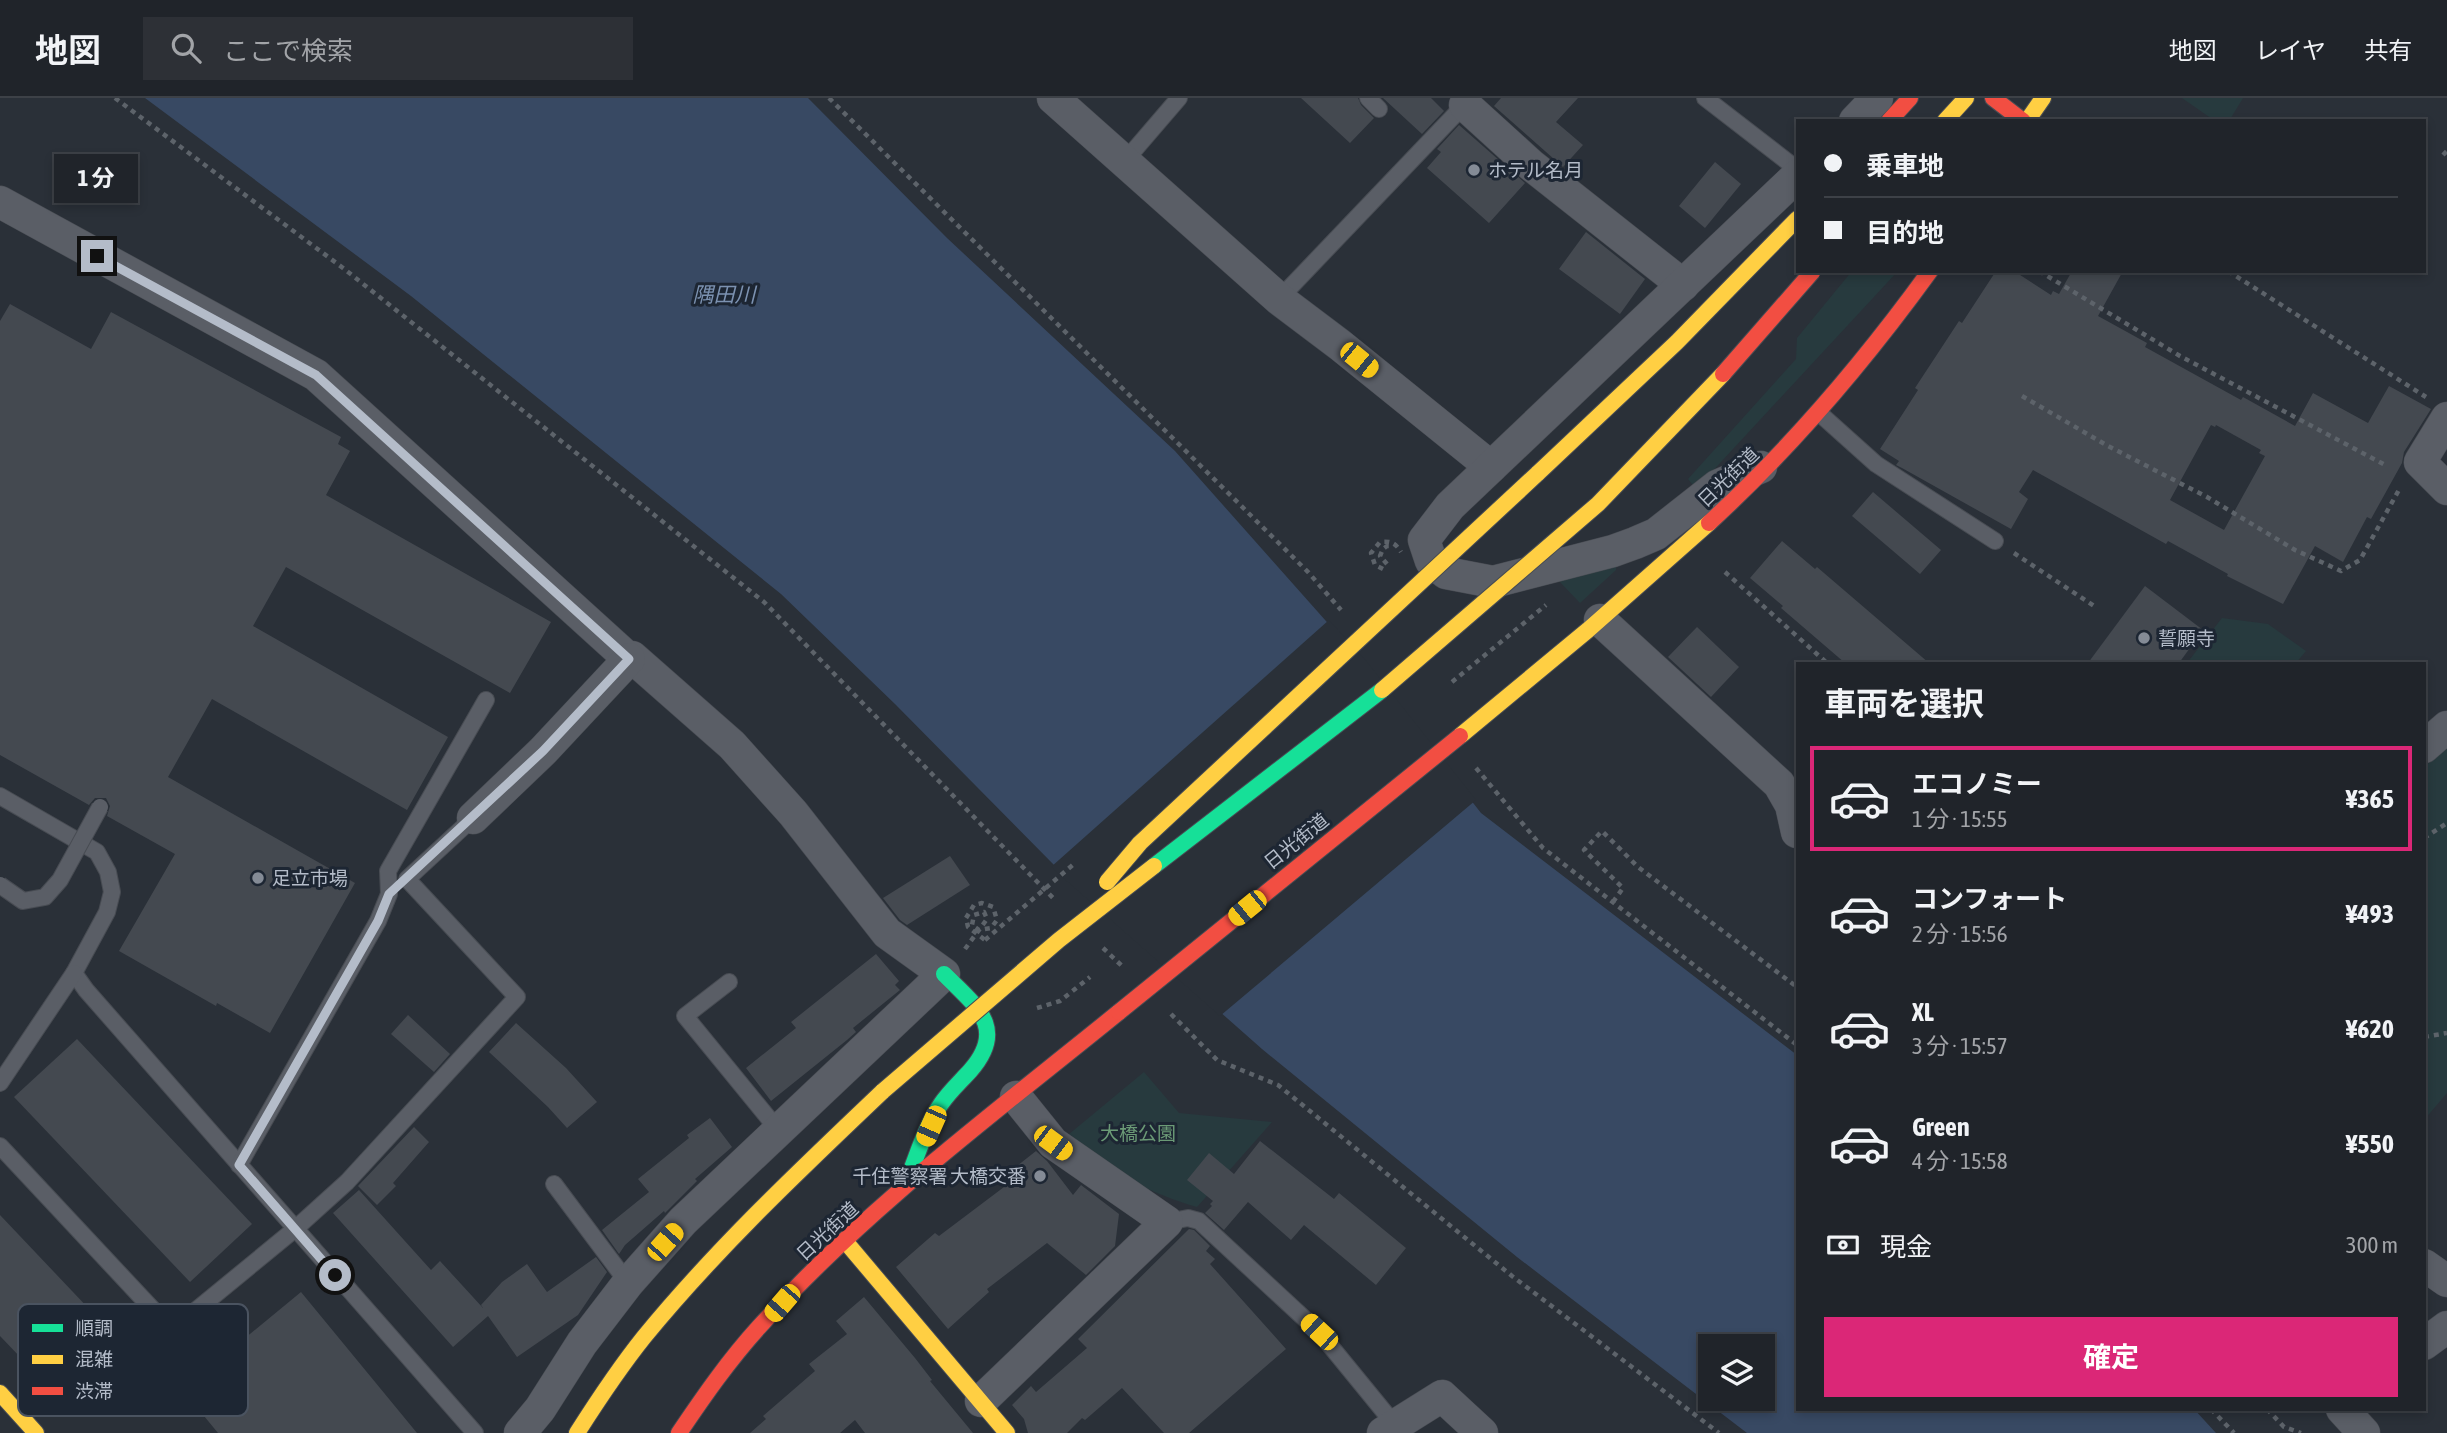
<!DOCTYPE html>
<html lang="ja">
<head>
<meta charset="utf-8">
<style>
  body { margin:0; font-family:"Asap Condensed","Noto Sans JP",sans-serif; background:#2d3036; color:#f1f3f6; height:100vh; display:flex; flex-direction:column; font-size:26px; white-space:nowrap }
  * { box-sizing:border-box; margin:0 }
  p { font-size:23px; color:#a2a4a8 }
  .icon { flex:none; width:38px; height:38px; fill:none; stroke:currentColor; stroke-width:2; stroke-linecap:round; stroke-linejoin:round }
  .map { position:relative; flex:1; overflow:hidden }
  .details { position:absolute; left:1796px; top:564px; width:630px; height:749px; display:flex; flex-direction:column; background:#20242a; border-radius:0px; box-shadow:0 4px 10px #0003,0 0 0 2px #3d4147 }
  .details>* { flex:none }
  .top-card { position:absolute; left:1796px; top:21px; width:630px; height:154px; border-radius:0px; box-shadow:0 4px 10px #0003,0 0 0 2px #3d4147; display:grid; align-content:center; height:154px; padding:0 28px; background:#20242a }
  .buttons { position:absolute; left:1698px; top:1236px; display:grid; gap:14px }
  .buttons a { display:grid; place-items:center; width:77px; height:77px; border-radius:0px; background:#20242a; box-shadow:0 4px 10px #0003,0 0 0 2px #3d4147; font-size:35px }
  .end { position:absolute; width:32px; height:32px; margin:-16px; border:9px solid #b4bcc9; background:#111; box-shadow:0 0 0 4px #111 }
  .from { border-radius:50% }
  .bubble { position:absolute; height:49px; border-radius:0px; background:#20242a; box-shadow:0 4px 10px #0003,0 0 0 2px #3d4147; font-size:23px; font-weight:700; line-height:49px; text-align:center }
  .car { position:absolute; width:21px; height:42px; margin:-21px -10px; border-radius:9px; box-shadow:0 0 5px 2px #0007; background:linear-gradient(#f5c518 24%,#345 0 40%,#f5c518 0 76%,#345 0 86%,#f5c518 0) }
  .top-card b { display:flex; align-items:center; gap:24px; height:66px; font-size:26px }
  .top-card b+b { border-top:2px solid #3d4147 }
  .top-card i { width:18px; height:18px; background:#f1f3f6 }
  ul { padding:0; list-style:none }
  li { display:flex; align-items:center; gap:21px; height:105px; margin:0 14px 10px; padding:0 14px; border:4px solid transparent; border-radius:0px }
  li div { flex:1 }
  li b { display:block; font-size:26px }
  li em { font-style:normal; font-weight:700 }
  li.active { border-color:#db2777 }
  li>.icon { width:63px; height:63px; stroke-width:1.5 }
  h2 { padding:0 28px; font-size:32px; line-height:84px }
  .pay { display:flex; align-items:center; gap:18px; height:77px; padding:0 28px; font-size:26px }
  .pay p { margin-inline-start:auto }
  .primary-button { display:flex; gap:14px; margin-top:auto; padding:14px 28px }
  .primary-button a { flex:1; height:80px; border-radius:0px; background:#db2777; color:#fff; font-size:28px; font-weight:700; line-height:80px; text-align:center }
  header { display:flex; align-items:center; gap:42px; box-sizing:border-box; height:98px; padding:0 35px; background:#20242a; border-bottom:2px solid #3d4147 }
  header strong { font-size:33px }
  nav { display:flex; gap:38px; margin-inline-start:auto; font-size:24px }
  .search { width:490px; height:63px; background:#2d3036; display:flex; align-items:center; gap:18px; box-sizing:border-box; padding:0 24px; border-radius:0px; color:#a2a4a8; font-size:26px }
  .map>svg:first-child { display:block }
  .green { fill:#273a3e }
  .water { fill:#384963; fill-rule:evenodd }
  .pier { fill:#2a3038 }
  .building { fill:#444950; fill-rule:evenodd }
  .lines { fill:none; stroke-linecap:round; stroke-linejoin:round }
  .lane-casing { stroke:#484c53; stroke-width:18 }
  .street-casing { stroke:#484c53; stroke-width:33 }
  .fast-casing { stroke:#484c53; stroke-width:18 }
  .slow-casing { stroke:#484c53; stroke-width:18 }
  .jam-casing { stroke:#484c53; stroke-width:18 }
  .path { stroke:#5d636a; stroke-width:4.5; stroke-dasharray:5 5; stroke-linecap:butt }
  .lane { stroke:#5a5e66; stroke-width:16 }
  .street { stroke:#5a5e66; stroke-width:32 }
  .fast { stroke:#16e098; stroke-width:16 }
  .slow { stroke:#ffcf43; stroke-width:16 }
  .jam { stroke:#f24e42; stroke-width:16 }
  .lane-bridge-casing { stroke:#484c53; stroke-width:18; stroke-linecap:butt }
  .fast-bridge-casing { stroke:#474c53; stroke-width:18; stroke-linecap:butt }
  .slow-bridge-casing { stroke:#474c53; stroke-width:18; stroke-linecap:butt }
  .jam-bridge-casing { stroke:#474c53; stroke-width:18; stroke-linecap:butt }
  .path-bridge { stroke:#5d636a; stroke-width:4.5; stroke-dasharray:5 5; stroke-linecap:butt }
  .lane-bridge { stroke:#5a5e66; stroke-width:16 }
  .fast-bridge { stroke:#16e098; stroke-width:16 }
  .slow-bridge { stroke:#ffcf43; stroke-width:16 }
  .jam-bridge { stroke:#f24e42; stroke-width:16 }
  .route { stroke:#b4bcc9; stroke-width:9 }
  .poi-dot { fill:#848b96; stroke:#1d2633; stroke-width:2.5 }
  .labels { text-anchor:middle; stroke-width:6; stroke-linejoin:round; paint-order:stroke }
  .poi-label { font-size:19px; fill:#b4bcc9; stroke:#1d2633; text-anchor:start }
  .street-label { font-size:19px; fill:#b4bcc9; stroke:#1d2633 }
  .park-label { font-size:19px; fill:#6b9a76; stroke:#1d2633 }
  .water-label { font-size:21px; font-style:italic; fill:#7c92b1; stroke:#1d2633 }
  .key { fill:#1d2633; stroke:#4a5360; stroke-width:2 }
  .key-label { font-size:19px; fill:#b4bcc9 }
</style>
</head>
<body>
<header>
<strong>地図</strong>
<div class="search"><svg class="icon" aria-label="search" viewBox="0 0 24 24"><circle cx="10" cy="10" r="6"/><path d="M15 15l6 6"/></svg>ここで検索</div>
<nav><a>地図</a><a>レイヤ</a><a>共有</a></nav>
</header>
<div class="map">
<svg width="2447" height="1335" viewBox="0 0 2447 1335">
  <rect width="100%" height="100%" fill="#2a3038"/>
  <g class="green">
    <polygon points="2182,0 2243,0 2229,23 2215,23"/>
    <polygon points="1852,173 1898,173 1696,391 1688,381 1796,261 1797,240"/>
    <polygon points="1616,468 1616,472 1580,505 1559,483"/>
    <polygon points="2222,520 2268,526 2306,553 2296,565 2187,565"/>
    <polygon points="2447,650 2447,995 2424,1022 2424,669"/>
    <path d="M1144,974l35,41 93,9 -75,85c-46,-13 -95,-38 -129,-72z"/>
  </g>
  <path class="water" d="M145,0h663l139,140 228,213 190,214 116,148 316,242v354h397l22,24h-469l-230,-176 -255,-208 -207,-183 -160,-162 -114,-110 -370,-298zM1710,1248h52v52h-52z"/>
  <polygon class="pier" points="1329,522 1367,564 1476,702 1220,918 1051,769"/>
  <g class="building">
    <polygon points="1301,0 1358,0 1361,7 1374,20 1350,45"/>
    <polygon points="1383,0 1431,0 1444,13 1422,36"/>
    <polygon points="1501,0 1578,0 1556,24 1583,47 1563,69 1494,8"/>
    <polygon points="1459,27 1525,85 1489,125 1427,70 1441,54 1437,51"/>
    <polygon points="1715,64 1741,86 1705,130 1679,108"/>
    <polygon points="1586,134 1645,181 1620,216 1559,171"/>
    <path d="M1996,173h18l37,24 2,-4 6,3 13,-23h51l-25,45 49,27 -2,4 96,53 2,-3 52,29 18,-33 55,30 21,-37 42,23 -27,43 -2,11 -31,56 -4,-2 -24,45 -28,-16 -32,58 -56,-28 1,-2 -60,-33 -2,3 -133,-74 -14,22 9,7 -17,30 -109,-61 -6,-3 3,-4 -19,-12 38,-59 -3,-2 44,-67 3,2zM2211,327l4,2 1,-2 45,25 -2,3 6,3 -41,74 -54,-30z"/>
    <polygon points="10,206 91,251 111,214 341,339 338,346 350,353 326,397 551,524 510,595 286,469 253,528 448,639 407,712 212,601 168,679 355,785 270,935 217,905 216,908 119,853 175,756 107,718 110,708 106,700 95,700 89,707 0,657 0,223"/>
    <polygon points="1873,394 1941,452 1920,476 1852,418"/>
    <polygon points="1782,443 1815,471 1817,469 1929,565 1845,565 1781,510 1783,508 1750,480"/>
    <polygon points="2145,488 2203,532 2179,565 2088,565"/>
    <polygon points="1697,529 1739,569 1711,599 1668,559"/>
    <polygon points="950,758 970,787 907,827 900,822 883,800"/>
    <polygon points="876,856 899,883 895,887 900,892 853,930 856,934 847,942 771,1003 746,970 796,930 791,924"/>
    <polygon points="408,917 450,956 434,974 391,936"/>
    <polygon points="516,925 566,970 597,1004 567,1030 548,1009 489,954"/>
    <polygon points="77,941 252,1126 190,1184 14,999"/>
    <polygon points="710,1020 732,1049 695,1081 697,1083 665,1115 664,1113 625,1147 619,1156 602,1132 649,1094 638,1081 689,1040 687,1037"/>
    <polygon points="414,1029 429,1044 393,1085 396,1088 377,1107 358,1088"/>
    <polygon points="1260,1043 1334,1101 1339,1095 1406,1150 1376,1187 1304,1127 1291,1142 1248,1104 1224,1132 1205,1115 1212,1108 1210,1106 1213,1103 1187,1082 1209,1055 1234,1076"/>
    <polygon points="1036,1053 1047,1063 1073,1097 1081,1087 1119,1116 1115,1148 1086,1177 1047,1145 987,1191 989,1194 948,1231 896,1169 935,1135 939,1138 1008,1086 1003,1079"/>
    <polygon points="359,1092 431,1172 440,1163 483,1210 481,1207 502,1184 527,1166 547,1194 596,1159 607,1174 578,1217 517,1259 488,1218 453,1249 333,1115"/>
    <polygon points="0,1117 127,1251 67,1308 0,1238"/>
    <polygon points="1189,1131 1194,1132 1210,1148 1206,1153 1215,1161 1210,1166 1286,1251 1189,1335 1164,1335 1122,1290 1085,1322 1082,1320 1067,1335 1028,1335 1024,1321 1012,1307 1031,1288 1036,1294 1087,1250 1078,1241"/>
    <polygon points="301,1194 417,1335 218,1335 181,1290 195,1279 175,1254 212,1224 233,1250"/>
    <polygon points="864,1199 915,1260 932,1282 930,1283 973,1335 865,1335 855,1322 840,1335 750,1335 766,1321 763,1318 815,1273 809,1266 847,1236 836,1223"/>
  </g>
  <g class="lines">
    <g class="lane-casing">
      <g id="lane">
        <polyline points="1368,0 1379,11"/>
        <polyline points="1705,0 1797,71"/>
        <polyline points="1124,64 1179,0"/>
        <polyline points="1279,201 1468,3"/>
        <polyline points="1818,314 1876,366 1995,443"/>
        <polyline points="0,698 97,754 108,774 112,794 107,814 74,875 86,892 475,1335"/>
        <polyline points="729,884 685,918 779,1033"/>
        <polyline points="0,985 74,875"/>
        <polyline points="0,1048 172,1232 295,1131 347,1084 517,899 407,781 473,720"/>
        <polyline points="239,1067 378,823 389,796 388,773 486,602"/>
        <polyline points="554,1086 628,1185"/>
        <polyline points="1167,1124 1188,1120 1199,1123 1319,1234 1395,1327"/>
      </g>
    </g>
    <g class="street-casing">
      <g id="street">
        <polyline points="1053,0 1279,201 1340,247 1491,369"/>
        <polyline points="1465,7 1531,67 1683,187"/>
        <polyline points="1855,23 1877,0"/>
        <polyline points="0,104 316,277 629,561 632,559 732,647 793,715 887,835 944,876 683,1123 628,1185 582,1245 540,1311 520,1335"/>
        <polyline points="2447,320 2420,364 2447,391"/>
        <polyline points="1761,369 1717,388 1656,436 1635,445 1613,453 1493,484 1446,475 1431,463 1424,442 1450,408 1797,78"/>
        <polyline points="1600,522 1779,686 1791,707 1797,734"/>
        <polyline points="2424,649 2447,629"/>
        <polyline points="473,720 543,653 629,561"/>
        <polyline points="2424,1167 2447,1183"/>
        <polyline points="2424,1246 2447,1229"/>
        <polyline points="981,1303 1167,1124 1053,1045 1016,999"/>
        <polyline points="2342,1311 2364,1335"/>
        <polyline points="1383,1335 1442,1298 1482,1335"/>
      </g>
    </g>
    <g class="fast-casing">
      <path id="fast" d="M906,1085c11,-26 19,-56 35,-79 8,-12 19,-22 29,-33 38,-43 6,-65 -26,-97"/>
    </g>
    <g class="slow-casing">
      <g id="slow">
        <polyline points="1945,23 1966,0"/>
        <polyline points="2027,23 2043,0"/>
        <polyline points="1537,376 1677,244 1797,121"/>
        <polyline points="1460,638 1588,532 1709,425"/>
        <polyline points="845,1143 1007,1335"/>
        <polyline points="0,1295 36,1335"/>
        <path d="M577,1335c21,-33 43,-66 67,-96 73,-89 156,-167 239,-246"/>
      </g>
    </g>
    <g class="jam-casing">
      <g id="jam">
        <polyline points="1993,0 2023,23"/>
        <polyline points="1889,23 1910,0"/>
        <path d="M1709,425c83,-76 155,-161 221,-252"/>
        <path d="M679,1335c25,-37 50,-73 80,-106 107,-119 237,-215 360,-315"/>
      </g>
    </g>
    <g class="path">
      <polyline points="115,0 343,170 764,504 1055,802"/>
      <polyline points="829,0 1308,474 1341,512"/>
      <polyline points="2443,57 2447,53"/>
      <polyline points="2039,173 2180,258 2387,368"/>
      <polyline points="2228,173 2426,299"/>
      <polyline points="2022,298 2108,348 2207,399 2295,452 2341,473 2360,462 2400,390"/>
      <polyline points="2014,455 2097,510"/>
      <polyline points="1387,466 1380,458 1383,451 1387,448 1393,448"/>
      <polyline points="1725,474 1827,565"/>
      <polyline points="1452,584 1546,507"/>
      <polyline points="1476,670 1543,750 1797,947"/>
      <polyline points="2424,740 2447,725"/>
      <polyline points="1613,804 1623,790 1584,752 1602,733 1638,769 1797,889"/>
      <polyline points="1103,850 1122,868"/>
      <polyline points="965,851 987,821 984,814 974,817 972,827 979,832 991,830 997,822 993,809 982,805 974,807 966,820 968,829 985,842"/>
      <polyline points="1037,910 1060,903 1090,879"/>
      <polyline points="1171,916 1217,962 1278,987 1512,1178 1719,1335"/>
      <polyline points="2424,939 2447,935"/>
      <polyline points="2211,1311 2234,1335"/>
      <polyline points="2267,1311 2284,1329 2301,1335"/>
    </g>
    <use href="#lane" class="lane"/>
    <use href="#street" class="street"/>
    <use href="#fast" class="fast"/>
    <use href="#slow" class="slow"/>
    <use href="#jam" class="jam"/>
    <g class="lane-bridge-casing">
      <polyline id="lane-bridge" points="0,787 23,803 45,799 60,782 100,709"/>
    </g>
    <g class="fast-bridge-casing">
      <polyline id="fast-bridge" points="1154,768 1382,592"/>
    </g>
    <g class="slow-bridge-casing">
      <g id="slow-bridge">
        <polyline points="1382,592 1598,406 1723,276"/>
        <polyline points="1107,784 1140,745 1537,376"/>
        <polyline points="883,993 1059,842 1154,768"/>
      </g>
    </g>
    <g class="jam-bridge-casing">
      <g id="jam-bridge">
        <polyline points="1723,276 1813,173"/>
        <polyline points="1119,914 1460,638"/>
      </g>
    </g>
    <g class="path-bridge">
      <path d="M1383,471l-8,-4 -4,-12 9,-11c10,-1 15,0 21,10"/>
      <polyline points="985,842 1075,765"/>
    </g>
    <use href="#lane-bridge" class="lane-bridge"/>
    <use href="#fast-bridge" class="fast-bridge"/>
    <use href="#slow-bridge" class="slow-bridge"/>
    <use href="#jam-bridge" class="jam-bridge"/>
  </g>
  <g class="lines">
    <polyline class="route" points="97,158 316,277 629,561 543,653 389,796 378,823 239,1067 335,1177"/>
  </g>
  <g class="poi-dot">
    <circle cx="1474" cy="72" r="7"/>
    <circle cx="2144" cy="540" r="7"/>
    <circle cx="258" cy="780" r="7"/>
    <circle cx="1040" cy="1078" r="7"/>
  </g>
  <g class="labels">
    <g class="poi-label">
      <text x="1488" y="79">ホテル名月</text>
      <text x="2158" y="547">誓願寺</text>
      <text x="272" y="787">足立市場</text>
      <text x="1026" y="1085" text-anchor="end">千住警察署 大橋交番</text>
    </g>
    <g class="street-label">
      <text transform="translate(1728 379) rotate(-44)" y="7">日光街道</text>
      <text transform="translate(1296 743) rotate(-39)" y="7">日光街道</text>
      <text transform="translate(827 1133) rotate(-43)" y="7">日光街道</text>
    </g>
    <g class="park-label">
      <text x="1138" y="1042">大橋公園</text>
    </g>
    <g class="water-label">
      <text x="724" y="204">隅田川</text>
    </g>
  </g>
  <rect x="18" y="1206" width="230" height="112" rx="10" class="key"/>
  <rect x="32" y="1226" width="31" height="8" fill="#16e098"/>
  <rect x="32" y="1257" width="31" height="9" fill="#ffcf43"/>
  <rect x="32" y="1289" width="31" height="8" fill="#f24e42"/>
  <g class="key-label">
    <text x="75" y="1237">順調</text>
    <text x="75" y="1268">混雑</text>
    <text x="75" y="1300">渋滞</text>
  </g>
</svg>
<div class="buttons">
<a><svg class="icon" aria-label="layers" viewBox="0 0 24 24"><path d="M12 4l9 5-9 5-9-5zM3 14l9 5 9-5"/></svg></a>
</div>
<i class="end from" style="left:335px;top:1177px"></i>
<i class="end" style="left:97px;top:158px"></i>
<div class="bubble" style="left:54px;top:56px;width:84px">1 分</div>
<i class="car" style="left:1359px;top:262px;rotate:129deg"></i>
<i class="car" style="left:1247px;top:810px;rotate:231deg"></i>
<i class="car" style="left:931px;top:1028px;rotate:204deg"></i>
<i class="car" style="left:1053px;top:1045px;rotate:127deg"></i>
<i class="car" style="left:665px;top:1144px;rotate:42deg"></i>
<i class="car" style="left:782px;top:1205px;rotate:221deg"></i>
<i class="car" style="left:1319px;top:1234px;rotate:313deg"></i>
<div class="top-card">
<b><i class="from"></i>乗車地</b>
<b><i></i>目的地</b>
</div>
<section class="details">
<h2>車両を選択</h2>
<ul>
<li class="active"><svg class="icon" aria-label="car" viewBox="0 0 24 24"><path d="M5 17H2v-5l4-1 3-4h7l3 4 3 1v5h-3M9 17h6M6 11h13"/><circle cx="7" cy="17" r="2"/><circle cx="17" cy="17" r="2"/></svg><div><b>エコノミー</b><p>1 分 · 15:55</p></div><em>¥365</em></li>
<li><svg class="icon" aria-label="car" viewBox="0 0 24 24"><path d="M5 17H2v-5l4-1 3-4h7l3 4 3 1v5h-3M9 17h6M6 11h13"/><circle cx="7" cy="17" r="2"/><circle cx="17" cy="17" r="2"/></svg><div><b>コンフォート</b><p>2 分 · 15:56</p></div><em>¥493</em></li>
<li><svg class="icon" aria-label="car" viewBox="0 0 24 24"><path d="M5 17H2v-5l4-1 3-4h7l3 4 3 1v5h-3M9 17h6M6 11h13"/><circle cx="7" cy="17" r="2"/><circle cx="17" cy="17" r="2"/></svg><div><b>XL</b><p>3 分 · 15:57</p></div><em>¥620</em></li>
<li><svg class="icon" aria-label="car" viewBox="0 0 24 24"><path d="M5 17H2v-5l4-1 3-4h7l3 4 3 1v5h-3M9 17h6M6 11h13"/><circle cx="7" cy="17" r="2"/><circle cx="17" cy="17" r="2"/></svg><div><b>Green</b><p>4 分 · 15:58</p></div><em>¥550</em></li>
</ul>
<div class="pay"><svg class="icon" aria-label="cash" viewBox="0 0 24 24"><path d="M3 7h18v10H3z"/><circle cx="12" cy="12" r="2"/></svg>現金<p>300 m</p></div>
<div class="primary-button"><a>確定</a></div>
</section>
</div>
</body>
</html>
